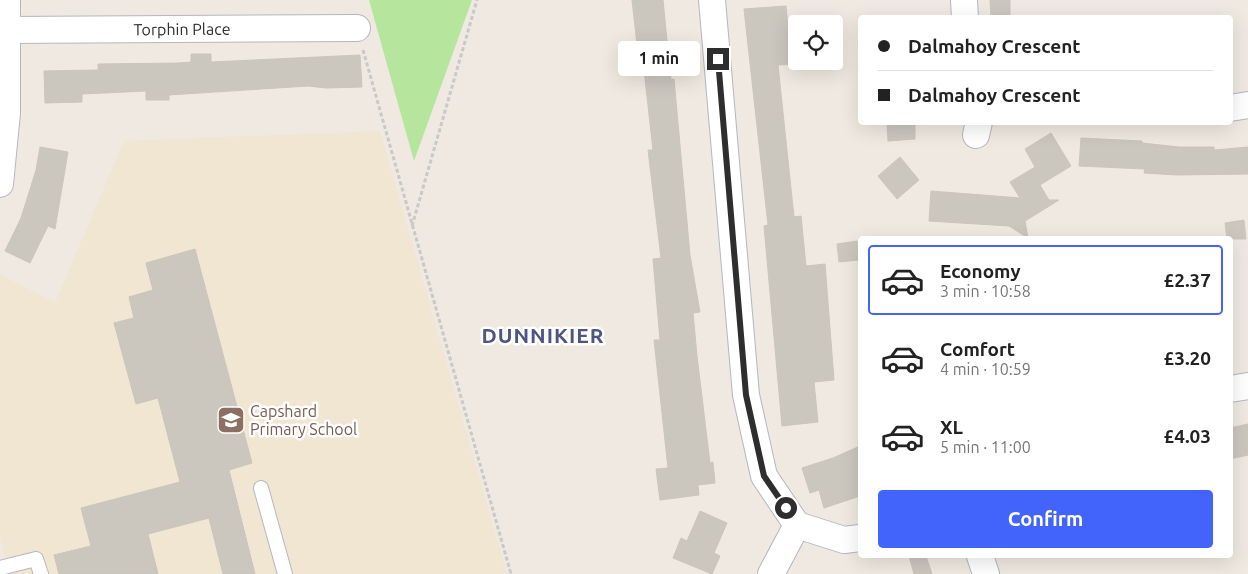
<!DOCTYPE html>
<html lang="en">
<head>
<meta charset="utf-8">
<style>
  body { margin:0; font-family:Ubuntu,sans-serif; background:#f6f6f6; color:#222; height:100vh; display:flex; flex-direction:column; font-size:19px; white-space:nowrap }
  * { box-sizing:border-box; margin:0 }
  p { font-size:16px; color:#767676 }
  .icon { flex:none; width:28px; height:28px; fill:none; stroke:currentColor; stroke-width:2; stroke-linecap:round; stroke-linejoin:round }
  .map { position:relative; flex:1; overflow:hidden }
  .panel { position:absolute; left:858px; top:236px; width:375px; height:322px; display:flex; flex-direction:column; background:#fff; border-radius:5px; box-shadow:0 5px 20px #0002 }
  .panel>* { flex:none }
  .banner { position:absolute; left:858px; top:15px; width:375px; height:110px; border-radius:5px; box-shadow:0 5px 20px #0002; display:grid; align-content:center; height:110px; padding:0 20px; background:#fff }
  .buttons { position:absolute; left:788px; top:15px; display:grid; gap:10px }
  .buttons a { display:grid; place-items:center; width:55px; height:55px; border-radius:5px; background:#fff; box-shadow:0 5px 20px #0002; font-size:25px }
  .end { position:absolute; width:22px; height:22px; margin:-11px; border:6px solid #2e2e2e; background:#fff; box-shadow:0 0 0 2px #fff }
  .from { border-radius:50% }
  .bubble { position:absolute; height:35px; border-radius:5px; background:#fff; box-shadow:0 5px 20px #0002; font-size:16px; font-weight:600; line-height:35px; text-align:center }
  .banner b { display:flex; align-items:center; gap:18px; height:48px; font-size:19px }
  .banner b+b { border-top:1px solid #e0e0e0 }
  .banner i { width:12px; height:12px; background:#222 }
  ul { padding:9px 0 0; list-style:none }
  li { display:flex; align-items:center; gap:15px; height:70px; margin:0 10px 8px; padding:0 10px; border:2px solid transparent; border-radius:5px }
  li div { flex:1 }
  li b { display:block; font-size:19px }
  li em { font-style:normal; font-weight:600 }
  li.active { border-color:#4264fb }
  li>.icon { width:45px; height:45px; stroke-width:1.5 }
  .primary-button { display:flex; gap:10px; margin-top:auto; padding:10px 20px }
  .primary-button a { flex:1; height:58px; border-radius:5px; background:#4264fb; color:#fff; font-size:20px; font-weight:600; line-height:58px; text-align:center }
  .map>svg:first-child { display:block }
  .education { fill:#f0e6d1 }
  .green { fill:#b6e59e }
  .building { fill:#cbc7bf; stroke:#cbc5ba }
  .lines { fill:none; stroke-linecap:round; stroke-linejoin:round }
  .lane-casing { stroke:#b4b7c1; stroke-width:16 }
  .street-casing { stroke:#b4b7c1; stroke-width:28 }
  .path { stroke:#c9c9c9; stroke-width:3; stroke-dasharray:4 2.5; stroke-linecap:butt }
  .lane { stroke:#fff; stroke-width:14 }
  .street { stroke:#fff; stroke-width:26 }
  .route { stroke:#2e2e2e; stroke-width:6 }
  .labels { text-anchor:middle; stroke-width:5; stroke-linejoin:round; paint-order:stroke }
  .street-label { font-size:16px; fill:#2e2e2e; stroke:#fff }
  .education-label { font-size:16px; fill:#785e54; stroke:#fff; text-anchor:start }
  .district-label { font-size:21px; font-weight:bold; letter-spacing:1px; fill:#4d5680; stroke:#fff }
</style>
</head>
<body>
<div class="map">
<svg width="1248" height="574" viewBox="0 0 1248 574">
  <rect width="100%" height="100%" fill="#efe9e1"/>
  <polygon class="education" points="380,131 507,574 9,574 0,537 0,274 55,303 124,141"/>
  <polygon class="green" points="369,0 472,0 414,161"/>
  <g class="building">
    <polygon points="632,0 663,0 671,80 674,79 690,255 700,312 693,313 697,356 710,463 713,462 715,483 698,485 699,495 660,500 656,469 668,468 654,340 660,340 653,259 661,258 648,150 653,150 644,70 640,71"/>
    <polygon points="990,0 1010,0 1010,16 991,17"/>
    <polygon points="786,6 789,38 796,38 796,64 778,65 794,217 801,216 806,266 825,264 834,380 814,382 818,422 782,426 764,226 768,225 744,9"/>
    <polygon points="191,54 211,54 211,62 360,55 362,87 326,88 308,86 169,95 169,100 146,100 146,91 82,94 82,102 45,103 44,71 98,70 98,64 179,63 191,62"/>
    <polygon points="887,122 915,122 915,139 888,141"/>
    <polygon points="1051,133 1071,166 1040,185 1049,200 1059,200 1025,221 1028,238 1009,226 929,221 931,191 1020,198 1010,182 1035,167 1025,149"/>
    <polygon points="1081,138 1142,141 1142,143 1179,147 1214,147 1214,150 1248,147 1248,174 1177,175 1144,173 1145,169 1079,166"/>
    <polygon points="40,147 68,152 55,229 48,226 30,263 5,251 21,218 36,170"/>
    <polygon points="900,157 919,180 897,199 878,176"/>
    <polygon points="1244,220 1246,239 1227,239 1225,223"/>
    <polygon points="857,241 859,260 839,262 837,244"/>
    <polygon points="195,249 252,463 229,470 255,574 223,574 209,518 148,534 158,574 59,574 54,555 91,546 81,508 180,482 158,398 136,404 114,323 134,318 129,297 153,290 146,263"/>
    <polygon points="1248,424 1248,455 1230,459 1230,428"/>
    <polygon points="860,446 860,496 824,508 819,490 810,493 802,468 833,458"/>
    <polygon points="700,511 727,523 714,553 720,556 712,574 673,558 681,538 687,541"/>
    <polygon points="909,556 926,556 932,574 914,574"/>
  </g>
  <g class="lines">
    <g class="lane-casing">
      <g id="lane">
        <polyline points="261,488 285,574"/>
        <polyline points="0,568 36,559 41,574"/>
      </g>
    </g>
    <g class="street-casing">
      <g id="street">
        <polyline points="712,0 746,395 764,476 797,525 844,540 860,538"/>
        <polyline points="964,0 965,18"/>
        <path id="s1" d="M7,30l350,-2"/>
        <polyline points="1230,108 1248,105"/>
        <polyline points="976,135 979,122"/>
        <polyline points="0,184 7,113 7,0"/>
        <polyline points="1230,389 1248,386"/>
        <polyline points="980,556 986,574"/>
        <polyline points="771,574 797,525"/>
      </g>
    </g>
    <g class="path">
      <polyline points="363,50 511,574"/>
      <polyline points="412,226 477,0"/>
    </g>
    <use href="#lane" class="lane"/>
    <use href="#street" class="street"/>
  </g>
  <g class="lines">
    <polyline class="route" points="718,59 746,395 764,476 786,508"/>
  </g>
  <defs>
    <g id="school-square" transform="scale(1.4375)"><rect x="-9" y="-9" width="18" height="18" rx="4" fill="#8d6e63" stroke="#fff"/><path d="M0-5L7-2L0 1L-7-2ZM-4 1L0 2.5L4 1V4Q0 6-4 4Z" fill="#fff"/></g>
  </defs>
  <g fill-rule="evenodd">
    <use href="#school-square" x="231" y="420"/>
  </g>
  <g class="labels">
    <g class="street-label">
      <text dy="6" stroke="none"><textPath href="#s1" startOffset="175">Torphin Place</textPath></text>
    </g>
    <g class="education-label">
      <text x="250" y="417">Capshard<tspan x="250" dy="18">Primary School</tspan></text>
    </g>
    <g class="district-label">
      <text x="543" y="343">DUNNIKIER</text>
    </g>
  </g>
</svg>
<div class="buttons">
<a><svg class="icon" aria-label="locate" viewBox="0 0 24 24"><circle cx="12" cy="12" r="6"/><path d="M12 2v4M12 18v4M2 12h4M18 12h4"/></svg></a>
</div>
<i class="end from" style="left:786px;top:508px"></i>
<i class="end" style="left:718px;top:59px"></i>
<div class="bubble" style="left:618px;top:41px;width:82px">1 min</div>
<div class="banner">
<b><i class="from"></i>Dalmahoy Crescent</b>
<b><i></i>Dalmahoy Crescent</b>
</div>
<section class="panel">
<ul>
<li class="active"><svg class="icon" aria-label="car" viewBox="0 0 24 24"><path d="M5 17H2v-5l4-1 3-4h7l3 4 3 1v5h-3M9 17h6M6 11h13"/><circle cx="7" cy="17" r="2"/><circle cx="17" cy="17" r="2"/></svg><div><b>Economy</b><p>3 min · 10:58</p></div><em>£2.37</em></li>
<li><svg class="icon" aria-label="car" viewBox="0 0 24 24"><path d="M5 17H2v-5l4-1 3-4h7l3 4 3 1v5h-3M9 17h6M6 11h13"/><circle cx="7" cy="17" r="2"/><circle cx="17" cy="17" r="2"/></svg><div><b>Comfort</b><p>4 min · 10:59</p></div><em>£3.20</em></li>
<li><svg class="icon" aria-label="car" viewBox="0 0 24 24"><path d="M5 17H2v-5l4-1 3-4h7l3 4 3 1v5h-3M9 17h6M6 11h13"/><circle cx="7" cy="17" r="2"/><circle cx="17" cy="17" r="2"/></svg><div><b>XL</b><p>5 min · 11:00</p></div><em>£4.03</em></li>
</ul>
<div class="primary-button"><a>Confirm</a></div>
</section>
</div>
</body>
</html>
